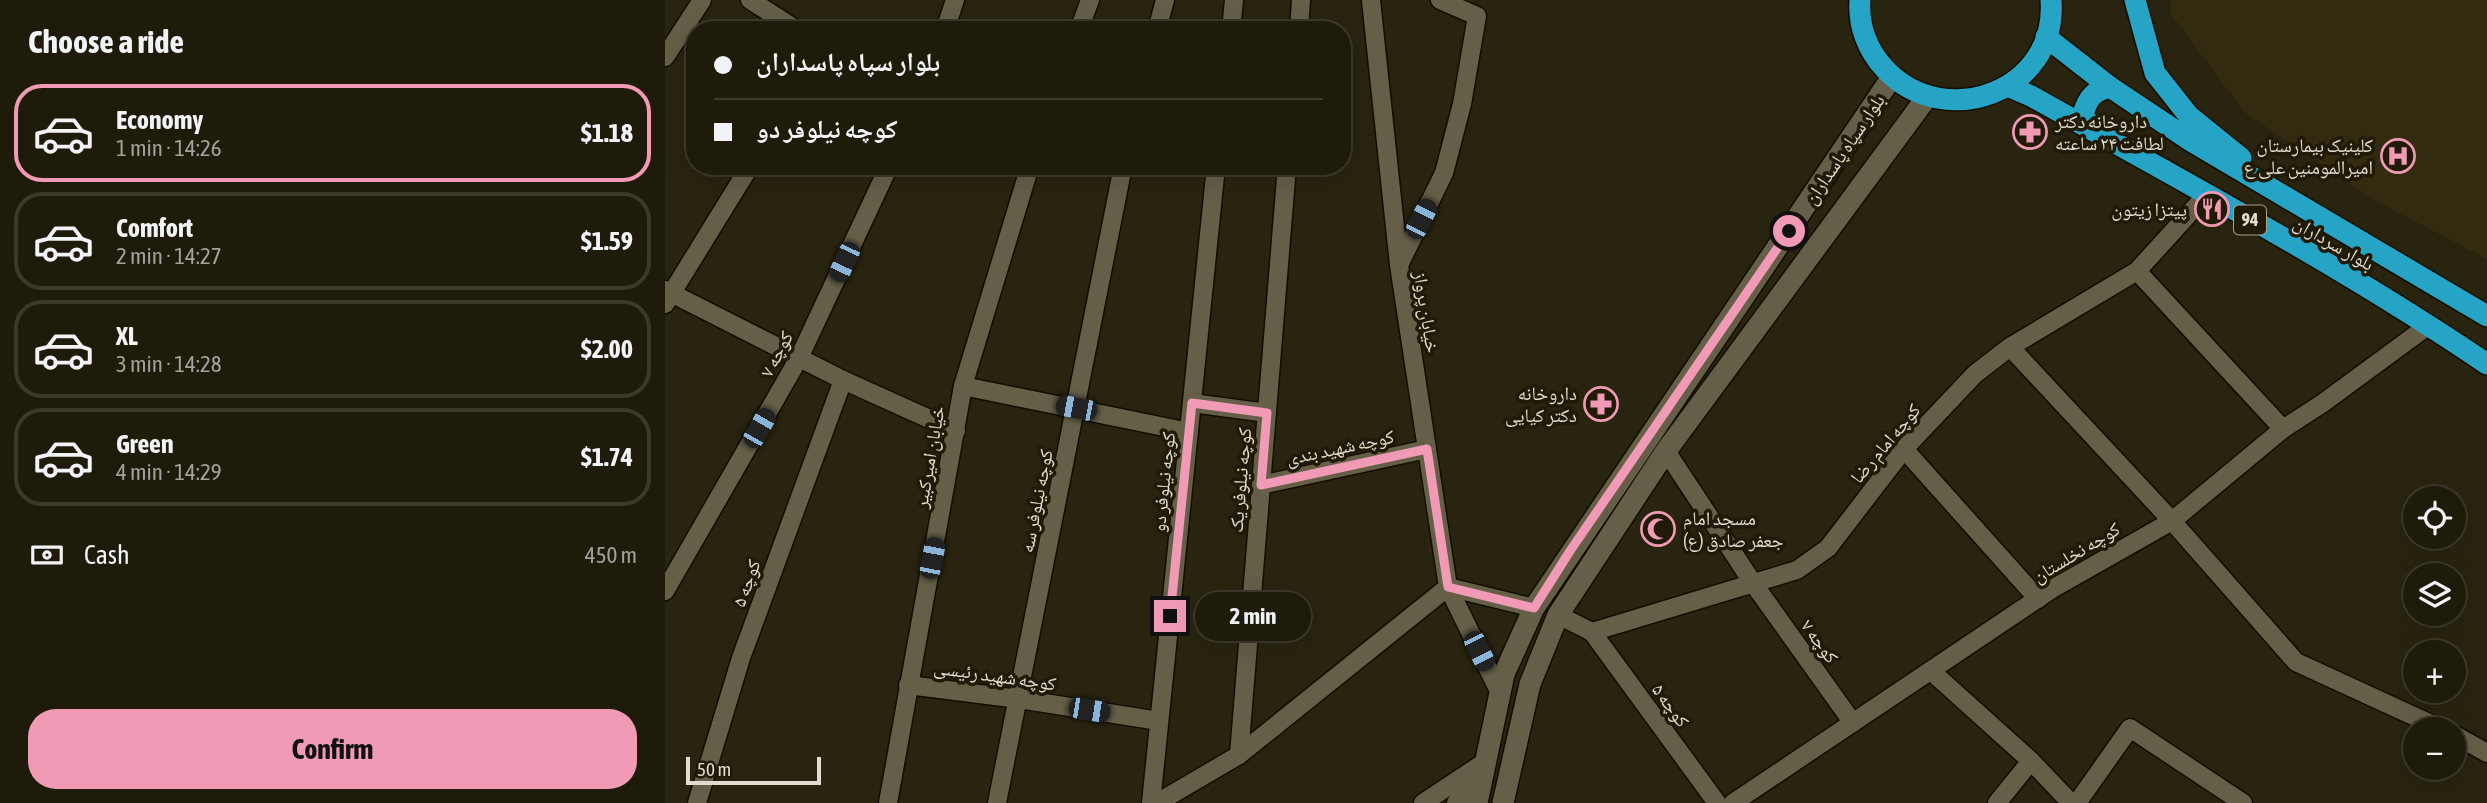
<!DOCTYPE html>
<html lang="en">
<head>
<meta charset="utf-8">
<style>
  body { margin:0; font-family:"Asap Condensed","Noto Naskh Arabic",sans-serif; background:#2c2819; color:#f1f3f6; height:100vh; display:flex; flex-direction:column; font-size:26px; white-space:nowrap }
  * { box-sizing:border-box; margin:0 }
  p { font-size:23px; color:#a1a19d }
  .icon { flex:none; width:38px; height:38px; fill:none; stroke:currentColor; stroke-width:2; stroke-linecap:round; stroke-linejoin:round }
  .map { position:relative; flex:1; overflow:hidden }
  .details { display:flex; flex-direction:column; background:#1f1b0b; width:665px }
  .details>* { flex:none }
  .hud { position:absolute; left:21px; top:21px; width:665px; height:154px; border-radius:28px; box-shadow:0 7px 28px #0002,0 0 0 2px #3c392c; display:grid; align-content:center; height:154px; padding:0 28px; background:#1f1b0b }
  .controls { position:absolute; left:1738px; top:486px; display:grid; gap:14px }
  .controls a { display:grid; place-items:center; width:63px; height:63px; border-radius:50%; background:#1f1b0b; box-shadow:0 7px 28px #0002,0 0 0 2px #3c392c; font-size:35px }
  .scale { position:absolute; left:21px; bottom:18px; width:135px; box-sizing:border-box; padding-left:7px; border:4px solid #e0ddd0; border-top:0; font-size:19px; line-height:24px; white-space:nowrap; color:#e0ddd0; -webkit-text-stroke:5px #201a06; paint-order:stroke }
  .end { position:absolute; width:32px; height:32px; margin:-16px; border:9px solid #f09ab6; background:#111; box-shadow:0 0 0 4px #111 }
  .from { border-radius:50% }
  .bubble { position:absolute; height:49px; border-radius:24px; background:#1f1b0b; box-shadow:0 7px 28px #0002,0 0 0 2px #3c392c; font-size:23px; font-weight:700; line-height:49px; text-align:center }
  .car { position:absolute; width:21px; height:42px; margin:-21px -10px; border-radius:9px; box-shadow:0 0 5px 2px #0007; background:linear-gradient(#222 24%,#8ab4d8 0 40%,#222 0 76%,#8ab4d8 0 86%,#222 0) }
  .hud b { display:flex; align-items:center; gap:24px; height:66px; font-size:26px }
  .hud b+b { border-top:2px solid #3c392c }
  .hud i { width:18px; height:18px; background:#f1f3f6 }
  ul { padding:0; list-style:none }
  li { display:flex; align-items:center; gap:21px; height:98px; margin:0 14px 10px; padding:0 14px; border:4px solid #3c392c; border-radius:28px }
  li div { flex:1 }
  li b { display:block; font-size:26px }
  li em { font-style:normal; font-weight:700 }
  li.selected { border-color:#f09ab6 }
  li>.icon { width:63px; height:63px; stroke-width:1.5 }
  h2 { padding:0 28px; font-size:32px; line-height:84px }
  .pay { display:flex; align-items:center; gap:18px; height:77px; padding:0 28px; font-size:26px }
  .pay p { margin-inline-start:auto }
  .cta { display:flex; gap:14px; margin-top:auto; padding:14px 28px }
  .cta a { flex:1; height:80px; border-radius:28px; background:#f09ab6; color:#111; font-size:28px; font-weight:700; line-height:80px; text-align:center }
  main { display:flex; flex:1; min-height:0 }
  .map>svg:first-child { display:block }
  .built { fill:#332b0f }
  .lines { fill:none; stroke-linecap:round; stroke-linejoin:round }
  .street-casing { stroke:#120d00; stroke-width:21 }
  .secondary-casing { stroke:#120d00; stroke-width:24 }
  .highway-casing { stroke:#120d00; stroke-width:24 }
  .street { stroke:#655f48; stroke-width:18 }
  .secondary { stroke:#655f48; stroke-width:21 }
  .highway { stroke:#26a4c5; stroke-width:21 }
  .route { stroke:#f09ab6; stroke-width:9 }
  .labels { text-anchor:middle; stroke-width:7; stroke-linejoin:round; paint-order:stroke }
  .shield { fill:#201a06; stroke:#a6a293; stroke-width:2 }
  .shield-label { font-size:18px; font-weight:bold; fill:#e0ddd0 }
  .poi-label { font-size:19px; fill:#e0ddd0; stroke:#201a06; text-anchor:end }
  .street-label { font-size:19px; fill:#e0ddd0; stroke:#201a06 }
</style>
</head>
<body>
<main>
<section class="details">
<h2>Choose a ride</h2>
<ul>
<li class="selected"><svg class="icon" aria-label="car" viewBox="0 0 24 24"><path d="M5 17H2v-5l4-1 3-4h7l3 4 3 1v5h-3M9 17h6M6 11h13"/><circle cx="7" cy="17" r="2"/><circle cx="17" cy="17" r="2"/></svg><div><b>Economy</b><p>1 min · 14:26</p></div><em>$1.18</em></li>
<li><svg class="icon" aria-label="car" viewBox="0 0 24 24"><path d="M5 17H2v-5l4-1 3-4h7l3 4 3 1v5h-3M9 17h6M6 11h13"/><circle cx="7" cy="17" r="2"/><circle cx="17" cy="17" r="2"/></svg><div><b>Comfort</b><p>2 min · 14:27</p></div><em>$1.59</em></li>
<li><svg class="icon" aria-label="car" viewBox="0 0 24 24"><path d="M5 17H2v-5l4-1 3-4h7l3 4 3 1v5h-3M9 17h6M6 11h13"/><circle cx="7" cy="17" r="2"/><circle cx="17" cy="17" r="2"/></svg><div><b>XL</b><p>3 min · 14:28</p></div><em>$2.00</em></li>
<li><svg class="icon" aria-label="car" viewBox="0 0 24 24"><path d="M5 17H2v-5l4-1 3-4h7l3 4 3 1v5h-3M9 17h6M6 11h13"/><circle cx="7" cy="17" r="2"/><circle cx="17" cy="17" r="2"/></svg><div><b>Green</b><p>4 min · 14:29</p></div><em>$1.74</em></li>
</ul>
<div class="pay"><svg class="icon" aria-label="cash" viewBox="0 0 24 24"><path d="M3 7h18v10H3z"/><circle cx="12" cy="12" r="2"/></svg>Cash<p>450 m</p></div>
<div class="cta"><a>Confirm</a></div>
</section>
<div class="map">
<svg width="1822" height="803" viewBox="0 0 1822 803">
  <rect width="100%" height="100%" fill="#29240f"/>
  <polygon class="built" points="1506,0 1822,0 1822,259 1711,201 1579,112 1506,14"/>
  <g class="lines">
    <g class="street-casing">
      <g id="street">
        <polyline points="85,0 132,30"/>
        <polyline points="706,0 734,265 783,587 835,693"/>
        <polyline points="280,30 290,0"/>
        <polyline points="414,30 425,0"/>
        <polyline points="492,30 500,0"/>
        <polyline points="566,30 569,0"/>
        <polyline points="634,30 636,0"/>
        <polyline points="0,57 37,0"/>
        <polyline points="734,265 779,173 797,104 812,16 775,0"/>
        <polyline points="1472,271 1618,429"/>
        <polyline points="0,290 178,380 291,431"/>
        <polyline points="0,304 85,166"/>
        <polyline points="1345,347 1507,521 1631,662 1779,730"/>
        <polyline points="298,386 524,432"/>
        <polyline points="527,403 602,413"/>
        <polyline points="1239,449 1373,599"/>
        <polyline points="1001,451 1088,583 1188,723"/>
        <polyline points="596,485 762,449"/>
        <polyline points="783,587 869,608"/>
        <polyline points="0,591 134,358 224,166"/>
        <polyline points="893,615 927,632 1132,570 1163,548 1239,449 1310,374 1345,347 1472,271 1542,194"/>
        <polyline points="927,632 1052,803"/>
        <polyline points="1266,671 1366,761 1332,803"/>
        <polyline points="243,685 354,699 494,721"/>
        <polyline points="1788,734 1822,753"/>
        <polyline points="574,755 622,166"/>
        <polyline points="1366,761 1406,803"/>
        <polyline points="32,803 76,658 178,380"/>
        <polyline points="223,803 298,386 365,166"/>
        <polyline points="332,803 458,166"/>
        <polyline points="486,803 551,166"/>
        <polyline points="492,803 574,755 783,587"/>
        <polyline points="758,803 820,762"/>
        <polyline points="791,803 814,771"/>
        <polyline points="1068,803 1387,589 1507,521 1618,429 1658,403 1764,325"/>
        <polyline points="1412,803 1465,728 1578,803"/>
      </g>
    </g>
    <g class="secondary-casing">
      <g id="secondary">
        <polyline points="812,803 839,674 869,608 1227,77"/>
        <polyline points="838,803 865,684 893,615 1001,451 1262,97"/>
      </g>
    </g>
    <g class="highway-casing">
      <g id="highway">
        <path d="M1195,0c-2,25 7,50 25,69 60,64 173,22 166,-69"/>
        <polyline points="1470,0 1490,73 1524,116 1576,158"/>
        <polyline points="1381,37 1445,87 1526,141 1822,316"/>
        <path d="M1343,86l23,10c153,86 310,169 456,268"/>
        <path d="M1426,129l-8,-15c5,-17 11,-23 27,-27"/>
      </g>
    </g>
    <use href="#street" class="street"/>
    <use href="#secondary" class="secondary"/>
    <use href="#highway" class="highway"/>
  </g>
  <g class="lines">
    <polyline class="route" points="505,616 527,403 602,413 596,485 762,449 783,587 869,608 905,551 1124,231"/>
  </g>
  <defs>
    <g id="pharmacy-ring" transform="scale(1.75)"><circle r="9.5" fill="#201a06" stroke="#f09ab6" stroke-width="1.5"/><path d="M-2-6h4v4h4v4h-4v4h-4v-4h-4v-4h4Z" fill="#f09ab6"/></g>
    <g id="hospital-ring" transform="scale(1.75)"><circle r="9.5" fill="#201a06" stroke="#f09ab6" stroke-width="1.5"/><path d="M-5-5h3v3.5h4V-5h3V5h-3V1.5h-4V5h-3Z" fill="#f09ab6"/></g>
    <g id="restaurant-ring" transform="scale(1.75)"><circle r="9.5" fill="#201a06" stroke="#f09ab6" stroke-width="1.5"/><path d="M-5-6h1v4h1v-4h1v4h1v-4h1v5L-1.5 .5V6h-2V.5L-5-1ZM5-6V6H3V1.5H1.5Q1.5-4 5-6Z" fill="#f09ab6"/></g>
    <g id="mosque-ring" transform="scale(1.75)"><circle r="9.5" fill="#201a06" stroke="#f09ab6" stroke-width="1.5"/><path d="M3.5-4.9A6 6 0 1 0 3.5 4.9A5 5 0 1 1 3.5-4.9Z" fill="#f09ab6"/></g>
  </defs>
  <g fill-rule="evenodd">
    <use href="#pharmacy-ring" x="1365" y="132"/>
    <use href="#hospital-ring" x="1733" y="156"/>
    <use href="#restaurant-ring" x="1547" y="209"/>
    <use href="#pharmacy-ring" x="936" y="404"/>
    <use href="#mosque-ring" x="993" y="529"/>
  </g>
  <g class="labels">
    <rect class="shield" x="1569" y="205.5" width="32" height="29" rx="5"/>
    <g class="shield-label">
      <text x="1585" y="226">94</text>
    </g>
    <g class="poi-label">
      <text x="1390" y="128" text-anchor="start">داروخانه دکتر<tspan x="1390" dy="22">لطافت ۲۴ ساعته</tspan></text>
      <text x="1708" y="152">کلینیک بیمارستان<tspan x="1708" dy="22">امیرالمومنین علی ع</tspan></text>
      <text x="1522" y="216">پیتزا زیتون</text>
      <text x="912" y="400">داروخانه<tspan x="912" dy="22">دکتر کیایی</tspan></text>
      <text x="1018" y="525" text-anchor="start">مسجد امام<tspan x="1018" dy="22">جعفر صادق (ع)</tspan></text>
    </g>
    <g class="street-label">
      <text transform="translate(1179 149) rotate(-56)" y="7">بلوار سپاه پاسداران</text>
      <text transform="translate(1669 243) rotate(30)" y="7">بلوار سرداران</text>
      <text transform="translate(762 312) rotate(81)" y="7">خیابان پرواز</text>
      <text transform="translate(111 354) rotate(-62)" y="7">کوچه ۷</text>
      <text transform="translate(1220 443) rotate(-50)" y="7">کوچه امام رضا</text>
      <text transform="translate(675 447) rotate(-12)" y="7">کوچه شهید بندی</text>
      <text transform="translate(264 457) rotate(-80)" y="7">خیابان امیرکبیر</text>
      <text transform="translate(575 480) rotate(-85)" y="7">کوچه نیلوفر یک</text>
      <text transform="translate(498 482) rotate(-84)" y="7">کوچه نیلوفر دو</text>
      <text transform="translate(371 501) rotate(-79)" y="7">کوچه نیلوفر سه</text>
      <text transform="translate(1411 552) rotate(-31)" y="7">کوچه نخلستان</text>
      <text transform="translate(81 583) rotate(-70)" y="7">کوچه ۵</text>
      <text transform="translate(1155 641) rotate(54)" y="7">کوچه ۷</text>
      <text transform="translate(330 675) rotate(8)" y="7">کوچه شهید رئیسی</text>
      <text transform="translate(1006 705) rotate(54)" y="7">کوچه ۵</text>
    </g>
  </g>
</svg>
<div class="controls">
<a><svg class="icon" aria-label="locate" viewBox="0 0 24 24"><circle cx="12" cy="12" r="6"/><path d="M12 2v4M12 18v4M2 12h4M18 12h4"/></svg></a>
<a><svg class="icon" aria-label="layers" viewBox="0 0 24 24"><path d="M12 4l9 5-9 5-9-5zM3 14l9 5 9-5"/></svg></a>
<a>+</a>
<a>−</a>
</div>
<div class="scale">50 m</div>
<i class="end from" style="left:1124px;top:231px"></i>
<i class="end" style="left:505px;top:616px"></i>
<div class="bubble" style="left:530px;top:592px;width:116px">2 min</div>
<i class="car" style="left:756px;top:219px;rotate:27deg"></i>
<i class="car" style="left:179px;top:262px;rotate:205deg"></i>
<i class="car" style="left:411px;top:408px;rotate:281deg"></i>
<i class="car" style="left:94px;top:428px;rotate:30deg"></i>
<i class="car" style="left:267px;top:558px;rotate:11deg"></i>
<i class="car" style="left:814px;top:651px;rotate:154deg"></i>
<i class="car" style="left:424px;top:710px;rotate:99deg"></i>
<div class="hud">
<b><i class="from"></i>بلوار سپاه پاسداران</b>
<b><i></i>کوچه نیلوفر دو</b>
</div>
</div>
</main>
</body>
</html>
